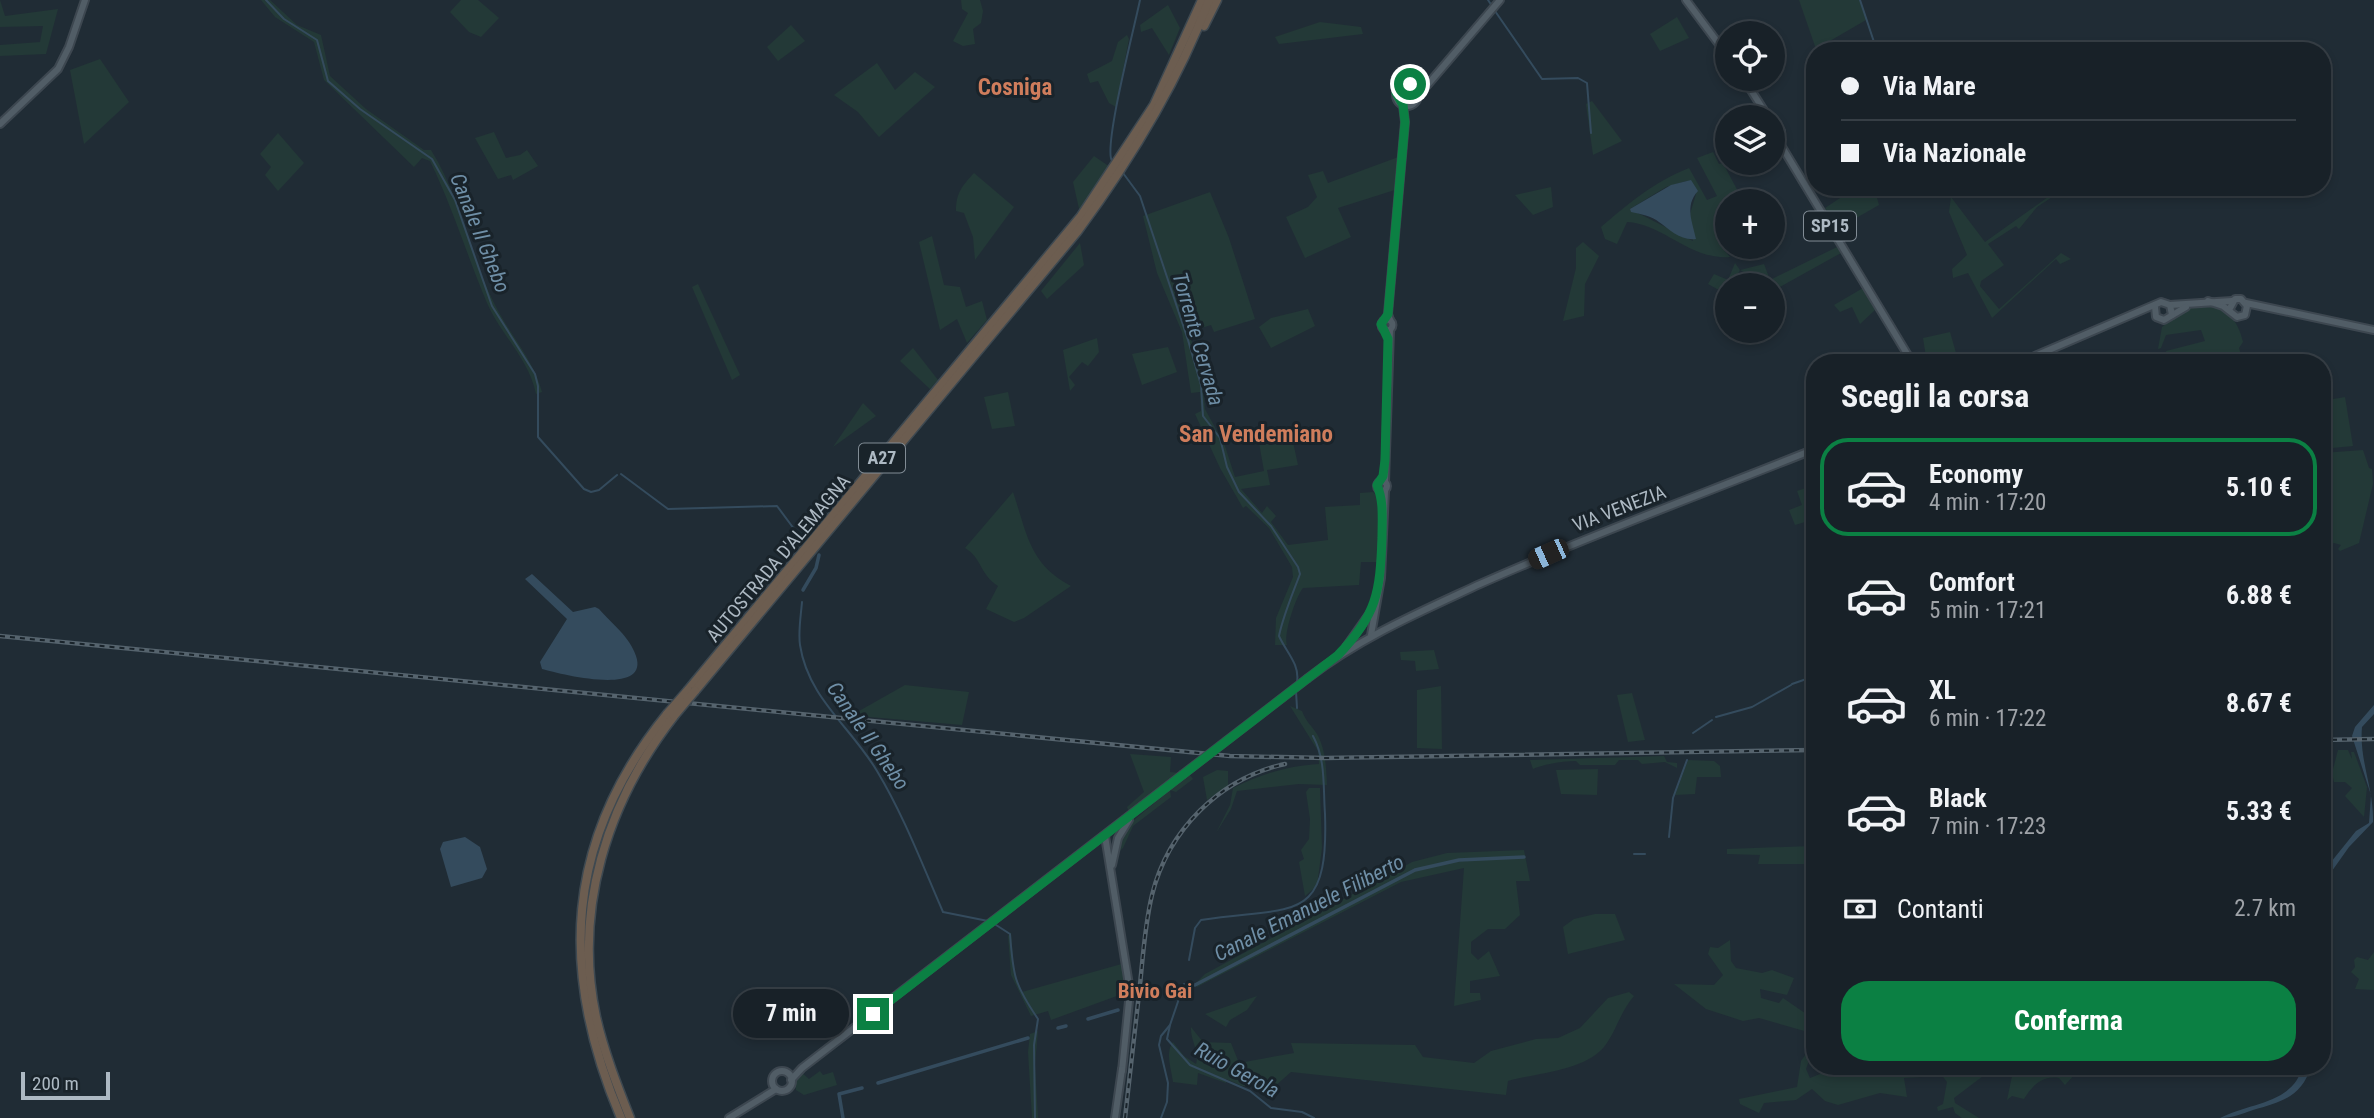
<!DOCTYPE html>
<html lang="it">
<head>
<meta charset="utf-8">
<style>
  body { margin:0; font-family:"Roboto Condensed",sans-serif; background:#252e34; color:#f1f3f6; height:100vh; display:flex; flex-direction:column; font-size:26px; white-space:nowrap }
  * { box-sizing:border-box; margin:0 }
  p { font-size:23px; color:#9fa3a8 }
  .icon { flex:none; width:38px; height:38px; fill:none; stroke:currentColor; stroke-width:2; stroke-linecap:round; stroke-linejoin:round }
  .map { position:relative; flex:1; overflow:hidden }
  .sheet { position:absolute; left:1806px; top:354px; width:525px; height:721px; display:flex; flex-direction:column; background:#182128; border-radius:28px; box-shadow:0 4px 10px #0003,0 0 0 2px #363e45 }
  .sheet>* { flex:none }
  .guide { position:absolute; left:1806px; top:42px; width:525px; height:154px; border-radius:28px; box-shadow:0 4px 10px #0003,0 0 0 2px #363e45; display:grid; align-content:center; height:154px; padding:0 35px; background:#182128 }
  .controls { position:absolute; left:1715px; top:21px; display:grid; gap:14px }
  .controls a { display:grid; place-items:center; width:70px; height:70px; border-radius:50%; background:#182128; box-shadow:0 4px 10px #0003,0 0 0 2px #363e45; font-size:35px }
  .scale { position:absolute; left:21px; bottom:18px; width:89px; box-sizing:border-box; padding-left:7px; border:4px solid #adb9c3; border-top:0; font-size:19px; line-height:24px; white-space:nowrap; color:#adb9c3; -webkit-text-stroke:5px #19232a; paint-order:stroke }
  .end { position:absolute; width:32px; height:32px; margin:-16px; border:9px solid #0b8043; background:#fff; box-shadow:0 0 0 4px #fff }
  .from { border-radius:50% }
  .bubble { position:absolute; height:49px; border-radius:24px; background:#182128; box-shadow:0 4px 10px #0003,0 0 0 2px #363e45; font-size:23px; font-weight:700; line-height:49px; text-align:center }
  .car { position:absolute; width:21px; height:42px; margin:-21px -10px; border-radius:9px; box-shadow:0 0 5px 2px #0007; background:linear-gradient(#222 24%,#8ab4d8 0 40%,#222 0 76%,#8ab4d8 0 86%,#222 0) }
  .guide b { display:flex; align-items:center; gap:24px; height:66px; font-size:26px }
  .guide b+b { border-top:2px solid #363e45 }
  .guide i { width:18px; height:18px; background:#f1f3f6 }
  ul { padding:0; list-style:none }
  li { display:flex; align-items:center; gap:21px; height:98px; margin:0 14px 10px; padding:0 21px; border:4px solid transparent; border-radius:28px }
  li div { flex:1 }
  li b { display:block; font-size:26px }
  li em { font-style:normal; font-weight:700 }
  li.on { border-color:#0b8043 }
  li>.icon { width:63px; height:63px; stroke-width:1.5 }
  h2 { padding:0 35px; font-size:32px; line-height:84px }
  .pay { display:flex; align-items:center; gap:18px; height:77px; padding:0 35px; font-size:26px }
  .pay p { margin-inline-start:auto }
  .primary-button { display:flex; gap:14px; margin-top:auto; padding:14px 35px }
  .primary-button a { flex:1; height:80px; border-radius:28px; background:#0b8043; color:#fff; font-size:28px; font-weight:700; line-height:80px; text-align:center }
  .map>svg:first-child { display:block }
  .green { fill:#233937; fill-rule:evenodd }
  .water { fill:#344b5d }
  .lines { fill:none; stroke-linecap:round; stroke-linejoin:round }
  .stream { stroke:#344b5d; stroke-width:2 }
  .canal { stroke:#344b5d; stroke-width:3.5 }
  .major-casing { stroke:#3d4750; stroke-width:10 }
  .highway-casing { stroke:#3e4951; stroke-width:11 }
  .major { stroke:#515d66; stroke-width:6 }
  .highway { stroke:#6c5d50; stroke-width:8 }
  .rail-casing { stroke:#55636d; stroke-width:4.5 }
  .rail { stroke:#19232a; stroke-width:2; stroke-dasharray:5; stroke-linecap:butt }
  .major-bridge-casing { stroke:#3d4750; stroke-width:10; stroke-linecap:butt }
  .highway-bridge-casing { stroke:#3e4951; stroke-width:11; stroke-linecap:butt }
  .major-bridge { stroke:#515d66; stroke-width:6 }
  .highway-bridge { stroke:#6c5d50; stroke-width:8 }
  .route { stroke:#0b8043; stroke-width:9 }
  .labels { text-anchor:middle; stroke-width:6; stroke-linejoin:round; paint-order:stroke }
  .shield { fill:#19232a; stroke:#818c95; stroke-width:2 }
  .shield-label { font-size:18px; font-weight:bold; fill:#adb9c3 }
  .street-label { font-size:19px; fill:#adb9c3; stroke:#19232a }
  .water-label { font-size:21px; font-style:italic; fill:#6f8fa7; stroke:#19232a }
  .neighbourhood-label { font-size:21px; font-weight:bold; fill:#cf7d5c; stroke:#19232a }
  .quarter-label { font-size:23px; font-weight:bold; fill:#cf7d5c; stroke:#19232a }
</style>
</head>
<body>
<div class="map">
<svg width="2374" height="1118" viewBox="0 0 2374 1118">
  <rect width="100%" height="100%" fill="#202c35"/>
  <g class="green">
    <polygon points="0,0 5,16 58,9 46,54 0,56 0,45 40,42 43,26 0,27"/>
    <path d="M261,0h9l27,25 24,10 9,41 36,33 58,41h7c30,48 38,104 63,153 15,31 39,55 48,89l-6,2c-7,-35 -35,-59 -49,-91 -20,-47 -34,-95 -57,-142l-8,-3 -8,9 -90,-87 -10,-38 -39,-25z"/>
    <polygon points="461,0 478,0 499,18 481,37 469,32 450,12"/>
    <polygon points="961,0 980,0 983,11 981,23 973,29 975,44 963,46 953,41 968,13 962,9"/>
    <polygon points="1799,0 1860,0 1866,20 1816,49"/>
    <polygon points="1168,5 1180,28 1169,55 1152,28 1141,32 1140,25"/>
    <polygon points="1677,17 1689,38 1660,51 1650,34"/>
    <polygon points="1320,22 1361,27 1363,34 1279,44 1275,37"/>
    <polygon points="791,25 805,41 778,61 767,47"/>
    <polygon points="1127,35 1129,39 1116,107 1109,103 1098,81 1090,83 1087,74 1112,61 1118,42"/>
    <polygon points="100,59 129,102 84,144 70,70"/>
    <polygon points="877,63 895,90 915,72 935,87 879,137 858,112 834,95"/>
    <polygon points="1592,101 1622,141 1593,155 1586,104"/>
    <polygon points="494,132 506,158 520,155 527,150 538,166 513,180 511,175 498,179 475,138"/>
    <polygon points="278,133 304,163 278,191 265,175 271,167 260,154"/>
    <path d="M1713,152l6,12 4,-1 20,38h-16l3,46 -6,3 6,7c-41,3 -66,-33 -103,-35l-10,22 -12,-5 -4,-12c28,-24 53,-45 88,-59l18,32 10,-4 -20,-38zM1687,181l9,13 -6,20 3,27 -63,-32 36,-22z"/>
    <polygon points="1094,156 1110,167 1080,213 1073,182"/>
    <polygon points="1401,156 1398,189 1338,208 1351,237 1305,258 1286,217 1308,207 1317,197 1308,175 1323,171 1328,183"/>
    <path d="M974,173l40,34 -39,53 -2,-23 -9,-24 -8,-2c0,-18 6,-25 18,-38z"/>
    <polygon points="1551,187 1553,207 1533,215 1515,195"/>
    <polygon points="1838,187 1874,187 1879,205 1837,229 1825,208 1843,196"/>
    <polygon points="2062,187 2066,188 2037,207 2019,229 2016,226 1988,244 2004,265 1981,281 1980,286 1999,309 2061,253 2071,259 2060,264 2056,259 1992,318 1968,273 1953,278 1952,269 1967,255 1949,212 1951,197 1985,242"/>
    <path d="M1210,192l19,46 26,81 -41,13 -3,-7 -22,7 13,45 3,32 20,37 10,31 29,-6 -6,-34 32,-9 8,37 -31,5 3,15 -29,4 21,24 5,-7 9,10 -5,6 17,23 40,-5 -3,-33 35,-2v-12l13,-1 6,5 -1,65h-17l-2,23 -56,3c-7,8 -20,47 -16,57h-12l1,-27 17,-41 -1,-10 -23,-39 -23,-22 -3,2 -23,-40 -25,-54 6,-3 -1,-19 -9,1 -9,-61 -25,-59 -14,-57z"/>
    <polygon points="932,236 944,285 960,287 966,307 982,301 987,320 967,343 957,319 940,330 919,242"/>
    <polygon points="1583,242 1599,256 1585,284 1584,316 1563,321 1576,268 1576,248"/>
    <polygon points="1080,243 1084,265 1047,299 1041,291"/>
    <polygon points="1837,247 1841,253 1776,289 1740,270 1733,285 1727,285 1726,294 1708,284 1714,274 1728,280 1735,263 1740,270 1764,264 1770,280"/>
    <polygon points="698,284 740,375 732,380 692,287"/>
    <polygon points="1863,288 1875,310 1860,324 1852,307 1840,312 1834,305"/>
    <path d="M2208,303c20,8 30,17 35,39l-4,6 4,14h-76l-1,-11 39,-10 -4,-11 -35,5 -5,13 -3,1 4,-22 23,-18z"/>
    <polygon points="1308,309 1315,326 1271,348 1259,327 1271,318"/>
    <polygon points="1950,332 1956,353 1926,357 1923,338"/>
    <polygon points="1097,338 1099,352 1088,366 1082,362 1069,377 1075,385 1070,391 1063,350"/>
    <polygon points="1168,347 1177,372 1142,385 1132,354"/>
    <polygon points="913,348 938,380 930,389 900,361"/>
    <polygon points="1008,392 1015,426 992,429 984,397"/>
    <polygon points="2345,397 2353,446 2322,449 2322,401"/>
    <polygon points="863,403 876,416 833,447 837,441"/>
    <polygon points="2363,450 2369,468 2372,469 2373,484 2359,543 2340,551 2338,549 2341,545 2334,543 2322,549 2322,453"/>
    <polygon points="1809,487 1815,500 1815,519 1795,525 1789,510 1802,505 1797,491"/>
    <path d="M1013,492c14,41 16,72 58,94l-47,32 -10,4 -28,-13 12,-23c-18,-11 -16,-28 -33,-38z"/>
    <polygon points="1434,650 1439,669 1416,671 1415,661 1401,660 1400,652"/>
    <polygon points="905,685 969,692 962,725 858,716 859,711"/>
    <polygon points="1441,686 1442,749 1417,748 1417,690"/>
    <polygon points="1632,693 1645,740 1628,742 1617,695"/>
    <path d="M1290,706l12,5c4,11 10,15 15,23 9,16 9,34 10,51l-28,-1 -62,7 -6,18 -15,24 14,-28 3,-17c29,-14 54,-22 86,-24l-1,-13z"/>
    <polygon points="2338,750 2348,750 2352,759 2351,752 2354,752 2367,787 2364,817 2345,796 2352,788 2345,782 2334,782 2332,773"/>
    <polygon points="1130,754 1171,757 1170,772 1180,773 1129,812 1127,807 1144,792"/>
    <path d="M1664,756l3,6 10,1v5l-12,-6 -23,2 -4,-4h-19l-4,5h-35l-4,-4c-13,0 -32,3 -43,8l-3,-9z"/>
    <polygon points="1688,760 1714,761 1720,766 1721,777 1697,777 1695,794 1675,795"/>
    <polygon points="1598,769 1597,795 1561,794 1556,770"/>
    <polygon points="1217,770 1228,771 1228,786 1207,800 1203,777"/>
    <polygon points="1189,774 1193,779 1176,792 1170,790 1171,797 1133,826 1123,848 1114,856 1128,825"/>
    <polygon points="1309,788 1320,788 1322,848 1317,886 1305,896 1299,862 1304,859 1301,850 1309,839 1310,819 1306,792"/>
    <polygon points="1811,846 1809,864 1758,864 1760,855 1727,854 1727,849"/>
    <polygon points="1524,850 1530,881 1516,881 1520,915 1505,929 1488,929 1471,942 1471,953 1478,960 1489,951 1500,976 1470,981 1470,993 1480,993 1481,1000 1454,1006 1464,868 1401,882 1197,987 1195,984 1205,974 1412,862 1447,853"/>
    <polygon points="1595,914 1615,914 1625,940 1568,954 1563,927 1574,919"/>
    <polygon points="1011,932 1014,972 1022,992 1125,963 1125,993 1051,1020 1048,1011 1031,1016 1011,975 1008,936"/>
    <polygon points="1730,940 1731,961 1736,968 1762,973 1772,970 1794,978 1787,995 1760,989 1761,998 1779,1003 1783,998 1815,1020 1815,1034 1759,1018 1743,1021 1706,1009 1674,984 1714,985 1723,975 1708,954 1710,947 1718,948"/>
    <polygon points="2374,952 2374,990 2355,989 2359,979 2351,972 2355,967 2354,960 2357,957 2368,960"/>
    <path d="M1629,992l5,4c-14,16 -18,36 -30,51 -20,24 -68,26 -96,34l-2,14 -215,-23 -17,15 -32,-1 -16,-7v4l-28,-10 -1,12 -24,-3c-2,-15 -8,-30 0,-40l11,14 12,8c4,-12 -6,-24 -5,-37l12,15 28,1 8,20 55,-10 -3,-10 124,2 8,12 51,6 17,-12 45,-12 22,-1 22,-10 28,-30z"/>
    <polygon points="1257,996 1247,1010 1230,1020 1226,1027 1205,1014"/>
    <polygon points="1038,1031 1035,1065 1038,1118 1032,1118 1028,1052 1030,1034"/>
    <polygon points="1808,1051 1812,1052 1806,1069 1810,1078 1830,1070 1829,1066 1942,1066 1940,1070 1933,1069 1922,1077 1904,1078 1907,1097 1880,1093 1838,1105 1825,1101 1812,1089 1796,1100 1764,1103 1759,1113 1740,1104 1739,1099 1797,1087 1801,1061"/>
    <polygon points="1946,1066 1990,1066 1987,1073 1954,1098 1955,1103 1979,1118 1962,1118 1955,1113 1953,1107 1938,1111 1937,1107 1943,1104 1947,1082 1941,1074"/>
    <path d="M1996,1066h67l13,7 -11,12 -6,-7c-17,-3 -27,8 -35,21l-12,-3 -5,4 5,-24z"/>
    <polygon points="820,1071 823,1075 833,1072 837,1085 804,1095 796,1090 794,1080 801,1072 809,1079"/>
  </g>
  <g class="water">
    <path d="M1691,180l7,11c-14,15 -5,32 -2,48 -15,2 -26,-9 -37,-17 -7,-6 -19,-8 -28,-10l-1,-3 41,-24z"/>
    <path d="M532,574l41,38 22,-5 4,2c13,15 31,28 37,47 14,41 -76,18 -94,13l-2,-7 27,-43 -42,-40z"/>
    <path d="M2374,705v9l-12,13c-3,33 12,62 11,95l-24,25 -27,38 1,-13 33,-41 13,-8 2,-28 -19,-59 3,-9z"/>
    <polygon points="465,837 480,847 487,869 482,878 451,887 440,849 443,842"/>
    <path d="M2302,1066h9c-9,31 -30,36 -58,44 -12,4 -20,8 -33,8 28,-15 76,-15 82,-52z"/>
  </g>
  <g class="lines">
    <g class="stream">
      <polyline points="266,0 284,19 317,40 328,81 360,109 432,159 455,200 492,306 535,374 538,386 538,437 584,489 591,492 599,490 617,475"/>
      <polyline points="1488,0 1492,6"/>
      <polyline points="1860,0 1877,51"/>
      <polyline points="1495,11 1542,79 1578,78 1587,83 1591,133"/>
      <path d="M1112,161c-9,-14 23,-136 28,-161"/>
      <path d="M1123,173l17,23 48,144 13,45 2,31 17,22 7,29 12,25 32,34 27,41 2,7c-7,19 -17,42 -21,62 7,16 21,28 18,46"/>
      <polyline points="621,474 668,509 777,506 803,541"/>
      <path d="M802,602c-1,13 -4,29 -2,43 8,53 51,82 77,126 27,45 45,93 66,141l45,9"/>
      <polyline points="1792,684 1815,676"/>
      <polyline points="1296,691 1297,708"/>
      <polyline points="1716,717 1752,707 1791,685"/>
      <polyline points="1693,733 1712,720"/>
      <polyline points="1669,837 1673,798 1687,760"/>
      <polyline points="1634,854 1645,854"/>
      <path d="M993,923l17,11c3,41 4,50 28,85l-4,26 1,73"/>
      <path d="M1189,960l6,-32 6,-8c90,-15 128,8 124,-106 -2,-27 1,-54 -12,-78"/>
      <polyline points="1170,1025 1167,1039 1190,1065 1250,1091 1271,1108 1302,1112 1314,1118"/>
      <polyline points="1161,1118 1167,1102 1168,1083 1159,1045 1161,1036 1170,1025 1184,984"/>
    </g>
    <g class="canal">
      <polyline points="803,590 816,568 819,555"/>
      <polyline points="1195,985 1415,870 1459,860 1524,857"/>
      <polyline points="1088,1019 1118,1010"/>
      <polyline points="1058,1028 1066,1026"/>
      <polyline points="878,1083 1028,1038"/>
      <polyline points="843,1118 839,1094 862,1088"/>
    </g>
    <g class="major-casing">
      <g id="major">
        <polyline points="1686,0 1727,55"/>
        <polyline points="1744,79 1768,117"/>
        <circle cx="1407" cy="95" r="11"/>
        <polyline points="1418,96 1500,0"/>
        <polyline points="0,124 58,69 69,47 85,0"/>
        <polyline points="1773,127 1778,126 1781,131 1775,137"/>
        <polyline points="1776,137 1912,362"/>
        <polyline points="2208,301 2223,306 2237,317 2245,315 2247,306 2241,299 2235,299 2229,310"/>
        <polyline points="2246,303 2374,330"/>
        <polyline points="2170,305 2232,301"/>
        <polyline points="2155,307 2156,317 2164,320 2186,307"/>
        <circle cx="1387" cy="325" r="5.5"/>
        <polyline points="1390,320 1388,314 1405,122 1403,105"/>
        <polyline points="2021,362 2161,302 2170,305 2172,315"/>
        <circle cx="1382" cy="486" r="5"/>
        <polyline points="1385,482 1390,330"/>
        <polyline points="1371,635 1381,578 1385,491"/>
        <polyline points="1346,647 1370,613"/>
        <path d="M1308,678c53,-41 112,-66 172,-94 110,-49 223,-90 335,-135"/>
        <polyline points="1105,836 1130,991 1122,1071"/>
        <polyline points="1112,865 1118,838 1129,820"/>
        <circle cx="782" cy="1081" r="10"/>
        <polyline points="791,1080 802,1068 1182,775"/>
        <polyline points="729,1118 776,1089"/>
        <polyline points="1115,1118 1122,1069"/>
      </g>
    </g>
    <g class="highway-casing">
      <g id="highway">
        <polyline points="1204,26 1217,0"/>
        <polyline points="688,690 1081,216 1154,105 1202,0"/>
        <path d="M695,691l382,-459c54,-73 100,-148 132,-232"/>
        <path d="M621,1118c-62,-146 -57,-277 46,-404"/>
        <path d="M630,1118c-13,-33 -26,-66 -34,-101 -23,-108 11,-215 78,-301"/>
      </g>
    </g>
    <use href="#major" class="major"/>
    <use href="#highway" class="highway"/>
    <g class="rail-casing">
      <g id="rail">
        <polyline points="0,636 1230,756 1325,758 1815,750"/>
        <polyline points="1813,737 1815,737"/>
        <polyline points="2322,740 2374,739"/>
        <path d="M1125,1118c5,-44 10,-88 15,-133 3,-30 5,-61 12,-90 16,-65 68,-117 133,-131"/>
      </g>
    </g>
    <use href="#rail" class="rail"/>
    <g class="major-bridge-casing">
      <polyline id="major-bridge" points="1182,775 1308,678"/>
    </g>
    <g class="highway-bridge-casing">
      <g id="highway-bridge">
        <polyline points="667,714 688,690"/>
        <polyline points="674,716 695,691"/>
      </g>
    </g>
    <use href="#major-bridge" class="major-bridge"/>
    <use href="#highway-bridge" class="highway-bridge"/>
  </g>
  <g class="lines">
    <path class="route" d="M873,1014l465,-359c39,-40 42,-63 44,-117 0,-19 2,-36 -5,-53l6,-9 2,-16 3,-121 -7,-15 7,-10 17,-192 -2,-17 -7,-12 5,-7 9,-2"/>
  </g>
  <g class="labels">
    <g class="shield">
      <rect x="1804" y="211.5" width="52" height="29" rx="5"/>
      <rect x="859" y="443.5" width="46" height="29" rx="5"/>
    </g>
    <g class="shield-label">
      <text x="1830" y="232">SP15</text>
      <text x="882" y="464">A27</text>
    </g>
    <g class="street-label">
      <text transform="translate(1619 508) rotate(-21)" y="7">VIA VENEZIA</text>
      <text transform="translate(778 558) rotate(-50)" y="7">AUTOSTRADA D'ALEMAGNA</text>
    </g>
    <g class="water-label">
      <text transform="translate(480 233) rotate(68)" y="7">Canale Il Ghebo</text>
      <text transform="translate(1198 339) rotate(74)" y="7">Torrente Cervada</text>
      <text transform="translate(868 736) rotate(55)" y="7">Canale Il Ghebo</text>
      <text transform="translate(1309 908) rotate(-27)" y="7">Canale Emanuele Filiberto</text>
      <text transform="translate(1237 1070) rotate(29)" y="7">Ruio Gerola</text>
    </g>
    <g class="neighbourhood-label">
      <text x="1155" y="998">Bivio Gai</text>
    </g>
    <g class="quarter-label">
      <text x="1015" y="95">Cosniga</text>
      <text x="1256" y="442">San Vendemiano</text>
    </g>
  </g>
</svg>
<div class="controls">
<a><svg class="icon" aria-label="locate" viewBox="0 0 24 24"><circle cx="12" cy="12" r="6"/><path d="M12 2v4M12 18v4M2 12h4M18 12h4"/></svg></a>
<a><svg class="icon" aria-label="layers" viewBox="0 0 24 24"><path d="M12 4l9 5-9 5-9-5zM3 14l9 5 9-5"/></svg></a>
<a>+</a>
<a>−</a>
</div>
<div class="scale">200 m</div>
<i class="end from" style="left:1410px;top:84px"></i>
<i class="end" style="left:873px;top:1014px"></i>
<div class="bubble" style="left:733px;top:989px;width:116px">7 min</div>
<i class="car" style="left:1548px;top:554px;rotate:246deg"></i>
<div class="guide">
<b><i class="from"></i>Via Mare</b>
<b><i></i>Via Nazionale</b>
</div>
<section class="sheet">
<h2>Scegli la corsa</h2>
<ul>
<li class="on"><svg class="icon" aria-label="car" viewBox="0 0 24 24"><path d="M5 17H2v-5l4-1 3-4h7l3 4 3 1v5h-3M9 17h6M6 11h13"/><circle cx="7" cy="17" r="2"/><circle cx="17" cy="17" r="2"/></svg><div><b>Economy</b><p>4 min · 17:20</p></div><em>5.10 €</em></li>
<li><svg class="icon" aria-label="car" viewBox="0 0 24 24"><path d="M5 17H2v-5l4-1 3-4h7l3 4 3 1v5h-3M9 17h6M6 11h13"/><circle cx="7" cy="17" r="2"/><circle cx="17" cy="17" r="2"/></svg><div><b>Comfort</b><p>5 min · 17:21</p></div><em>6.88 €</em></li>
<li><svg class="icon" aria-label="car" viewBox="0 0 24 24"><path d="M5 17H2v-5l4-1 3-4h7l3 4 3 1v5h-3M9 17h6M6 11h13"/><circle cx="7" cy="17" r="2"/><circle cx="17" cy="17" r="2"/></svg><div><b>XL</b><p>6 min · 17:22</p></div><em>8.67 €</em></li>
<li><svg class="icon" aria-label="car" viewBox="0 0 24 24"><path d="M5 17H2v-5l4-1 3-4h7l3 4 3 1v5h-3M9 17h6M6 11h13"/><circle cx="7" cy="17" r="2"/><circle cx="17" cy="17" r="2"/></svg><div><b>Black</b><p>7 min · 17:23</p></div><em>5.33 €</em></li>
</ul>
<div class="pay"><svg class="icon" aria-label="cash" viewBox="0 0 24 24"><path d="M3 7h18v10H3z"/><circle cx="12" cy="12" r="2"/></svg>Contanti<p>2.7 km</p></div>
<div class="primary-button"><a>Conferma</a></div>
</section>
</div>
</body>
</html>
